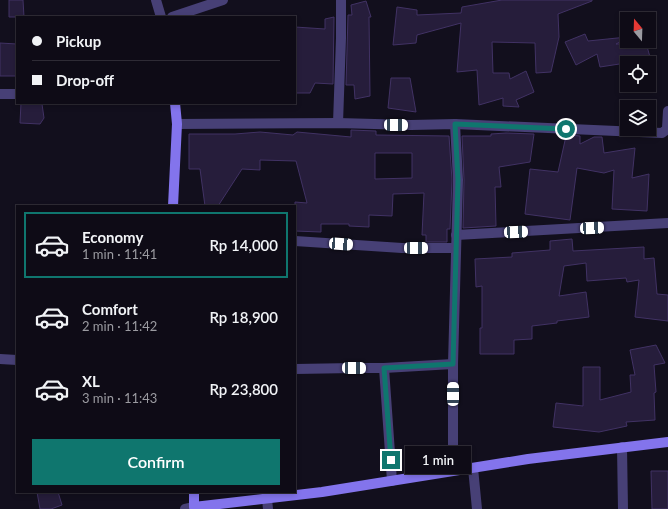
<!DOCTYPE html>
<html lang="en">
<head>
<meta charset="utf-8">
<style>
  body { margin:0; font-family:Lato,sans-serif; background:#17141f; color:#f1f3f6; height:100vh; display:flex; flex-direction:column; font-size:15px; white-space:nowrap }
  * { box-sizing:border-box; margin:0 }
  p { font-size:13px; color:#9b9ba1 }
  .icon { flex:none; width:22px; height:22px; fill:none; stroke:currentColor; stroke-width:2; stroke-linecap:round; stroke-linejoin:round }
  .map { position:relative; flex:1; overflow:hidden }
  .side { position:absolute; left:16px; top:205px; width:280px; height:288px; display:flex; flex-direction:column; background:#0e0b16; border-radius:0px; box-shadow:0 2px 6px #0003,0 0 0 1px #2e2b35 }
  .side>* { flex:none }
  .hud { position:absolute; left:16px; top:16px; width:280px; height:88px; border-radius:0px; box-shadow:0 2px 6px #0003,0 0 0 1px #2e2b35; display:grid; align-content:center; height:88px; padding:0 16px; background:#0e0b16 }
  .needle { width:26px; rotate:341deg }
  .buttons { position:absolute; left:620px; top:12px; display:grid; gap:8px }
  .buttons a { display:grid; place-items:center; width:36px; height:36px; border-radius:0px; background:#0e0b16; box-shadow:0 2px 6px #0003,0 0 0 1px #2e2b35; font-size:20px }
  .end { position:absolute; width:18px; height:18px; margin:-9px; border:5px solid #0f766e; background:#fff; box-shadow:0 0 0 2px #fff }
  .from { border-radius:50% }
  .bubble { position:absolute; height:28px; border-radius:0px; background:#0e0b16; box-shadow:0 2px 6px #0003,0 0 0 1px #2e2b35; font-size:13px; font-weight:600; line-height:28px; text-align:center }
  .car { position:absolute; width:12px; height:24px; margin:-12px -6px; border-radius:5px; box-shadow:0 0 3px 1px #0007; background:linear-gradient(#fff 24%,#345 0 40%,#fff 0 76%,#345 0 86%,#fff 0) }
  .hud b { display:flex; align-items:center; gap:14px; height:38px; font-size:15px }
  .hud b+b { border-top:1px solid #2e2b35 }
  .hud i { width:10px; height:10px; background:#f1f3f6 }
  ul { padding:7px 0 0; list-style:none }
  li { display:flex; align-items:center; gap:12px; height:66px; margin:0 8px 6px; padding:0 8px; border:2px solid transparent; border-radius:0px }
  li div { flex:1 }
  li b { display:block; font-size:15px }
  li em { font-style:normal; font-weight:600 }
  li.active { border-color:#0f766e }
  li>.icon { width:36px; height:36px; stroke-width:1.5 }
  .button { display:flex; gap:8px; margin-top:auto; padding:8px 16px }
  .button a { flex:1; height:46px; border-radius:0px; background:#0f766e; color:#fff; font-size:16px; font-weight:600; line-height:46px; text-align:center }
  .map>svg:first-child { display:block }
  .building { fill:#261d3b; stroke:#413264; fill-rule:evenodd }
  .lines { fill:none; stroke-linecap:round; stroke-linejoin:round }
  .street { stroke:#474076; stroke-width:10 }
  .secondary { stroke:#8374ec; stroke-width:10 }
  .route { stroke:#0f766e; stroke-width:5 }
</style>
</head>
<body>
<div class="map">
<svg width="668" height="509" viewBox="0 0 668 509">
  <rect width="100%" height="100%" fill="#120f1d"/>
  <g class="building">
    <polygon points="9,0 23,0 24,17 9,17"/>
    <polygon points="502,0 592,0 592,1 558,14 559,37 551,72 536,73 535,43 492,42 493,73 509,73 510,79 526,71 534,92 516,100 519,107 503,106 503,98 479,105 477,70 457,72 461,23 417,35 416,43 393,45 397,7 417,10 417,15 461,13 462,7"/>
    <polygon points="366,1 371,17 369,17 370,96 355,99 354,85 346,85 348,15 352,15 351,5"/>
    <polygon points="334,17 333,84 315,83 310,93 295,93 295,27 325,29 325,19"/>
    <polygon points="585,34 588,41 627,37 627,38 616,44 646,43 652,64 649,64 649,63 627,63 627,66 626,63 600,67 597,54 576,65 565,42"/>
    <polygon points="0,43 17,44 17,76 0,76"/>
    <polygon points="391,78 410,78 416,112 388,108"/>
    <polygon points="21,103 42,104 44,118 40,124 20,123"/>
    <path d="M351,130l25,1v4l73,1 3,44 -2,49h-3v13h-21v-7h-4l2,-42 -31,1 -1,22 -23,-1v12l-20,-1v-2h-28v8l-26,-1v-29l12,1 -11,-42 -36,-1v10l-18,-1 -24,37h-13l-5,-37h-11v-35h46l25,-2 33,3 4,-3 54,5zM375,153h37v25l-37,1z"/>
    <polygon points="506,133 534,134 530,162 499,167 501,187 495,187 496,226 463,228 464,180 462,136 491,136 491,134"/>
    <polygon points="569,135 580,136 580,144 594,137 602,137 604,153 635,148 632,178 649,174 647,211 612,209 614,170 604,173 577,168 570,220 525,214 530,169 558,172 566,136"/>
    <polygon points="572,239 573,251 644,247 644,259 654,258 657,294 668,295 668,321 635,317 639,280 627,282 626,278 587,281 586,263 564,266 559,296 586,292 589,317 557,321 557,323 532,326 532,339 514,340 514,354 480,354 480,328 482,328 482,286 476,287 475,259 512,257 512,253 550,250 550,241"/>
    <polygon points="656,345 665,363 654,365 656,392 654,393 655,420 626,422 627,426 599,432 553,427 556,403 583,406 583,367 600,367 600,400 631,392 630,375 635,375 630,350"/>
    <polygon points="651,471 668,471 668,509 652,509"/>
    <polygon points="37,492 58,492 62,505 51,509 40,509"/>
  </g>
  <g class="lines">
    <g class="street">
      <polyline points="156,0 161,17"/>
      <polyline points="172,17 223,0"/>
      <polyline points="0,94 17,94"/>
      <polyline points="338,123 341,38 341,0"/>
      <polyline points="177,124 338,123 411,125 455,124 662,133 666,130 667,128 668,111"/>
      <polyline points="456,235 668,223"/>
      <polyline points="295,241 402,248 456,248"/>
      <polyline points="0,359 17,360"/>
      <polyline points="384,368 392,481"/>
      <polyline points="295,369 354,368 384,368 453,364"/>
      <polyline points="622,447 623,509"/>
      <polyline points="473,468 477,509"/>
      <polyline points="453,470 453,364 458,180 455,124"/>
      <polyline points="267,499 268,509"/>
      <polyline points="185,509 194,507"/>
    </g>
    <g class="secondary">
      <polyline points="173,206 177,124 175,103"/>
      <polyline points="194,492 194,507 322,492 528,459 668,442"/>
    </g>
  </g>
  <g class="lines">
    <polyline class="route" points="391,460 384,368 453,364 458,180 455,124 566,129"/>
  </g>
</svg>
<div class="buttons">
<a><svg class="needle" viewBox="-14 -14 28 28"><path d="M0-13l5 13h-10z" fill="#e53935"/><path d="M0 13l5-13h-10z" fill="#9b9ba1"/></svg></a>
<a><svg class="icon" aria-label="locate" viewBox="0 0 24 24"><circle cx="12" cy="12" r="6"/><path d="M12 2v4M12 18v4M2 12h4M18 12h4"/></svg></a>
<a><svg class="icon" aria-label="layers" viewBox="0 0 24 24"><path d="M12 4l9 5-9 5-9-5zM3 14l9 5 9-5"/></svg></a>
</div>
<i class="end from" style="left:566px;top:129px"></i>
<i class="end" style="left:391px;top:460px"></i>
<div class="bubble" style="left:405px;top:446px;width:66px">1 min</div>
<i class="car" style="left:396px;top:125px;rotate:91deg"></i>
<i class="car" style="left:592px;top:228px;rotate:87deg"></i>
<i class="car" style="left:516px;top:232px;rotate:87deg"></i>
<i class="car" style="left:341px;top:244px;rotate:94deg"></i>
<i class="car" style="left:416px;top:248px;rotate:90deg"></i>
<i class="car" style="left:354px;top:368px;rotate:91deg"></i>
<i class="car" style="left:453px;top:394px;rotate:0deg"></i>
<div class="hud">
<b><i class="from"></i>Pickup</b>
<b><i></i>Drop-off</b>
</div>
<section class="side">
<ul>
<li class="active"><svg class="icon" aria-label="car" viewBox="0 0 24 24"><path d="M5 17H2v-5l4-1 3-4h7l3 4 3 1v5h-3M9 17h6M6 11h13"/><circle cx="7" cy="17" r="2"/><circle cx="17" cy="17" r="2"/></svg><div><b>Economy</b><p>1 min · 11:41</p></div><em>Rp 14,000</em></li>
<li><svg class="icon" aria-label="car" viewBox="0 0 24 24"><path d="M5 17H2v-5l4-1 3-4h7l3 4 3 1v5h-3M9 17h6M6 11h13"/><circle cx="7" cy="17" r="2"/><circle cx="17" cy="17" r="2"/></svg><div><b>Comfort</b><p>2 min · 11:42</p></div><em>Rp 18,900</em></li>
<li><svg class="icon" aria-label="car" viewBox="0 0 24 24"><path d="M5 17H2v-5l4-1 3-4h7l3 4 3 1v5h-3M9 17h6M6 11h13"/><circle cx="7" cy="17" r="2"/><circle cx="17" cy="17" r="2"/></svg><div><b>XL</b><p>3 min · 11:43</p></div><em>Rp 23,800</em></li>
</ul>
<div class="button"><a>Confirm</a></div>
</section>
</div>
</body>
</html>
